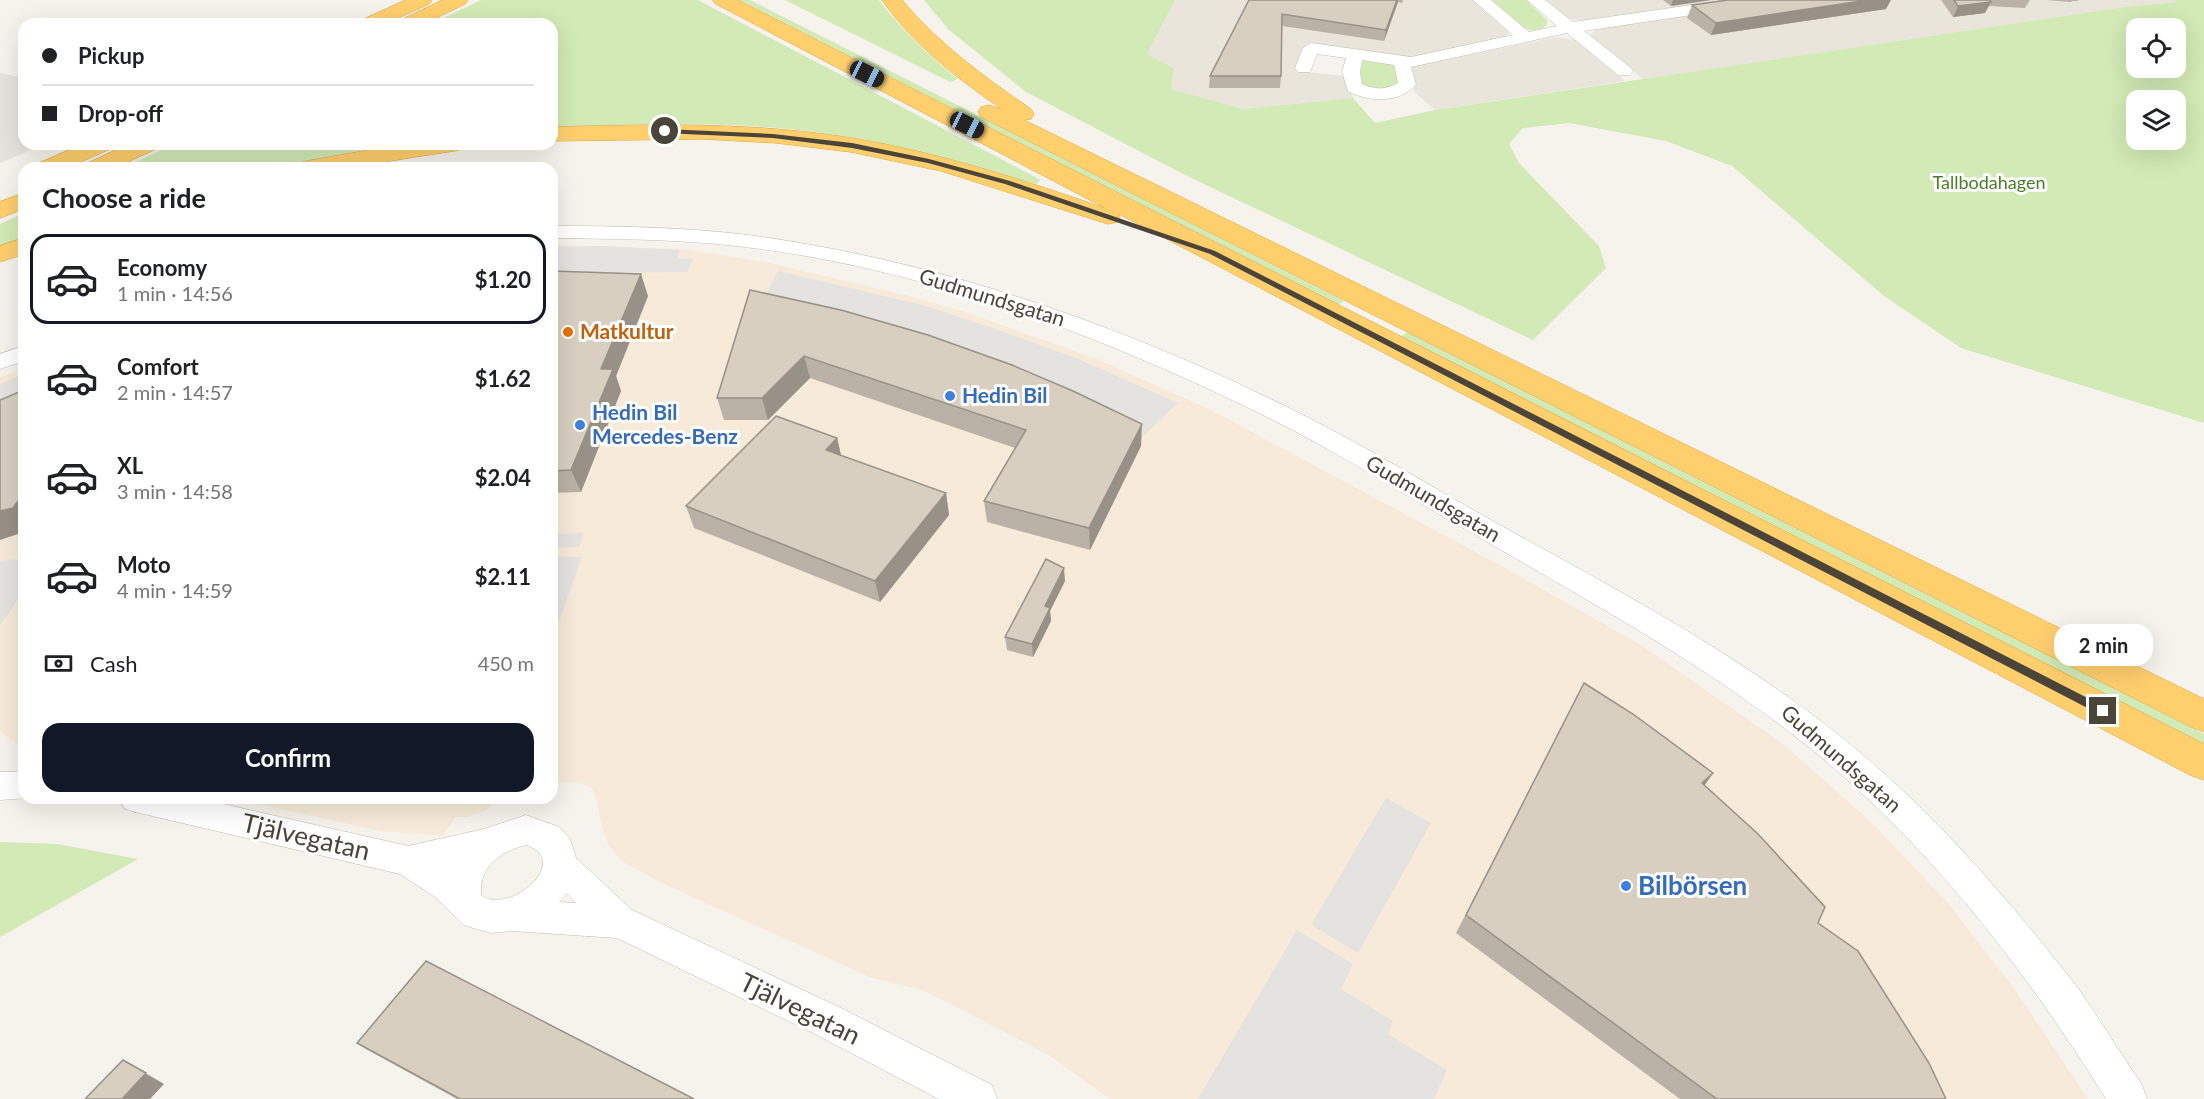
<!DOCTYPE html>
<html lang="en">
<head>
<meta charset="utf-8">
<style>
  body { margin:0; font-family:Lato,sans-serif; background:#f2f2f2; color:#202124; height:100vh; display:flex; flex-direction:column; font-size:22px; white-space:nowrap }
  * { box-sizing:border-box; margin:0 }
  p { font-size:20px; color:#757577 }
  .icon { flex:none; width:33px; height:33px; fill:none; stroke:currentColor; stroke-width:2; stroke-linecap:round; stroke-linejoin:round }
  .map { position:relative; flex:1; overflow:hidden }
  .drawer { position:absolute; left:18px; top:162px; width:540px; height:642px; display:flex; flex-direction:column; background:#fff; border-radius:18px; box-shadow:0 6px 24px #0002 }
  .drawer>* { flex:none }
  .hud { position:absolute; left:18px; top:18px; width:540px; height:132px; border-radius:18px; box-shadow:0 6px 24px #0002; display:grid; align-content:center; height:132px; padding:0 24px; background:#fff }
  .controls { position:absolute; left:2126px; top:18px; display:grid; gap:12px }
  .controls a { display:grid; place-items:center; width:60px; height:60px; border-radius:12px; background:#fff; box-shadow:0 6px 24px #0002; font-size:30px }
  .end { position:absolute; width:27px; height:27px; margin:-14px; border:8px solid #4b4439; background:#fff; box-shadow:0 0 0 3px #fff }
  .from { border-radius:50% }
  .bubble { position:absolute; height:42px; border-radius:18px; background:#fff; box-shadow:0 6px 24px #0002; font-size:20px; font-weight:700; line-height:42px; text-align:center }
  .car { position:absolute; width:18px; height:36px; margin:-18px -9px; border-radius:8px; box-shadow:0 0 4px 2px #0007; background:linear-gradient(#222 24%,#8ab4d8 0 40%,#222 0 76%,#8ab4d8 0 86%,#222 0) }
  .hud b { display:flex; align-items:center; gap:21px; height:57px; font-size:22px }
  .hud b+b { border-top:2px solid #e0e0e0 }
  .hud i { width:15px; height:15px; background:#202124 }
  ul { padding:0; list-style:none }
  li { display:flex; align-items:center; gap:18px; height:90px; margin:0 12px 9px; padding:0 12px; border:3px solid transparent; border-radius:18px }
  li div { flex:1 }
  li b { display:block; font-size:22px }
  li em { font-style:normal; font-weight:700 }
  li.current { border-color:#111827 }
  li>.icon { width:54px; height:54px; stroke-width:1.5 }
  h2 { padding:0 24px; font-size:27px; line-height:72px }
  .pay { display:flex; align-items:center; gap:15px; height:66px; padding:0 24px; font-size:22px }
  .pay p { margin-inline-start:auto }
  .cta { display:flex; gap:12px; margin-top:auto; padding:12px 24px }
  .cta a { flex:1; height:69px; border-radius:18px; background:#111827; color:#fff; font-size:24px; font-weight:700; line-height:69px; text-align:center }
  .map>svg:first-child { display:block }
  .residential { fill:#eae5da }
  .commercial { fill:#f7ead8 }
  .industrial { fill:#e6e2dd }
  .green { fill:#d2eab5; fill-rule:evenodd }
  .parking { fill:#e5e3e0 }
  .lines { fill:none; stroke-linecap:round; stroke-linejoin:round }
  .minor-casing { stroke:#c2bbae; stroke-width:1 }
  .highway-casing { stroke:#e0a43c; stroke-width:1 }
  .minor { fill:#fff; fill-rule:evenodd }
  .highway { fill:#ffcf6e; fill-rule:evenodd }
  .wall { fill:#bab2a6 }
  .shaded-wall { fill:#979187 }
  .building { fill:#d8cfc1; stroke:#979187; stroke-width:1.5 }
  .route { fill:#4b4439 }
  .food-dot { fill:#e8710a; stroke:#fff; stroke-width:2 }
  .shop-dot { fill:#3f7fe0; stroke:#fff; stroke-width:2 }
  .labels { text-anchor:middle; stroke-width:6; stroke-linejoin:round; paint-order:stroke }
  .far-park-label { font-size:18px; fill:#4a7f2a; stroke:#fff }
  .street-label { font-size:21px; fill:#4b4439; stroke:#fff }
  .food-label { font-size:21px; font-weight:bold; fill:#c56008; stroke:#fff; text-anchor:start }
  .shop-label { font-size:21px; font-weight:bold; fill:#366cbe; stroke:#fff; text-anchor:start }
  .near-street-label { font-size:26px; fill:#4b4439; stroke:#fff }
  .near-shop-label { font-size:26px; font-weight:bold; fill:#366cbe; stroke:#fff; text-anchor:start }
</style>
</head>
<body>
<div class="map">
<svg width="2204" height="1099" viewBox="0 0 2204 1099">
  <rect width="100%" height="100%" fill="#f6f3ec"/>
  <g class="residential">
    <polygon points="1175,0 1475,0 1511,31 1505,37 1409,58 1307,44 1296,71 1345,76 1353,98 1243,109 1171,89 1147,54"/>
    <polygon points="1544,0 1727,0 1584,21 1567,18"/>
    <polygon points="1789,0 2176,0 2175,2 2124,7 1643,79 1590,36 1596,29"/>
    <polygon points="1557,37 1576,40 1625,81 1435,110 1414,92 1409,67"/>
  </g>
  <g class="commercial">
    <polygon points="552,245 683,249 769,263 905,295 968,313 1099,360 1213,411 1507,569 1641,645 1783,744 1871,822 1947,902 2013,987 2088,1099 1110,1099 1049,1055 925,991 872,978 662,883 623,862 609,846 601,824 597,800 592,788 581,783 552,782"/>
    <polygon points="24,368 24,750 0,731 0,377"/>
    <polygon points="230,798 501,798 483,812 468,817 455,817 443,836 381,831"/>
  </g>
  <polygon class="industrial" points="0,73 24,78 24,144 45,144 0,163"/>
  <g class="green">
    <path d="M481,0h217l343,180 -5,4c-56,-16 -112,-32 -169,-44 -103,-20 -211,-17 -315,-13v-103h-121z"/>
    <polygon points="740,0 750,0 1344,301 1339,304 1334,303"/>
    <path d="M785,0h94c23,31 49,55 79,79l-8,3z"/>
    <path d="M924,0h251l-28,54 26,14 -2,21 72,20 110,-11 22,25 60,-13 689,-103 51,-5 1,-2h28v423l-243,-75 -77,-52 -152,-130 -66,-25 -97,-18 -46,5 -14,16 10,19 80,83 7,22 -73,72 -346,-164 -161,-84 -78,-63zM2136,28h39v40h-39zM2136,100h39v40h-39z"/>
    <path d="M1487,0h39l21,20v5c-20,17 -45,-13 -60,-25z"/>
    <polygon points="1366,60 1389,63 1396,67 1401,85 1385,91 1360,85 1358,63"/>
    <polygon points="175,144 394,144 273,168 122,168"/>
    <polygon points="24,213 24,239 0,246 0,224"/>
    <polygon points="1407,332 2204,734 2204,746 1400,337"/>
    <polygon points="0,842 57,844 138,859 0,937"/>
  </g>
  <g class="parking">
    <polygon points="601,246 680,250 677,258 693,259 687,272 552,273 552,247"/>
    <polygon points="778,271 926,306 1001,331 1076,358 1178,403 1140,439 760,306"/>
    <polygon points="24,374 24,414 0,424 0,384"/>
    <polygon points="584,533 579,547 552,547 552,534"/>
    <polygon points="552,557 582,557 552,640"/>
    <polygon points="24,558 24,591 0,625 0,561"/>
    <polygon points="1386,798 1431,823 1358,953 1311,925"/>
    <polygon points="1297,930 1353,964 1341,989 1393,1021 1388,1034 1447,1070 1434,1099 1198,1099"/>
  </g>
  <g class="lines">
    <g class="minor-casing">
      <g id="minor">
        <path d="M1473,0h18l38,32 28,-6 -30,-26h18l28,22 154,-22h40l-8,5 -175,26 46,36 3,4 -3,4h-12l-51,-42 -156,34 5,17c-15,20 -49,18 -68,7l-6,-19 4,-14 -29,-4 -7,18h-12l-3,-4 8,-20 8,-5 100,14 102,-22zM1362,60l32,5 4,18c-11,7 -24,7 -36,1l-2,-12z"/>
        <path d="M552,226c63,0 125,1 188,8 190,24 374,88 545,172 76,37 148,82 222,123 129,71 260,141 371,239 57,50 107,106 155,164 16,20 32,39 47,59 21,31 41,63 62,94l5,14h-41c-86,-138 -189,-270 -319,-369 -101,-77 -213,-137 -322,-201 -67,-38 -132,-80 -202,-114 -165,-81 -342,-148 -526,-169 -62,-7 -123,-7 -185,-8z"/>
        <polygon points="24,346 24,361 0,369 0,354"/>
        <polygon points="0,772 24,772 24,798 29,798 0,800"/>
        <path d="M119,798h78l211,48 76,-17 42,-14 33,12 11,12 6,19 56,52 207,97 153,78 5,14h-58l-126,-66 -196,-95 -105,-7 -21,2 -15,-4 -12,-4 -29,-28 -35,-23 -265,-62 -11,-4zM526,845c48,16 -18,72 -45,50 -2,-29 20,-44 45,-50zM566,893l10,10 -17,-1z"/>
      </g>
    </g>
    <g class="highway-casing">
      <g id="highway">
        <polygon points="406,0 432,0 429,4 385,24 359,24 362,20"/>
        <polygon points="443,0 468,0 465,4 424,24 398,24 401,20"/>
        <path d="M713,0h25l1466,744v36l-14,-5 -1071,-561 1,3 -3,5 -9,2 -167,-53 -90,-19 -75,-9 -74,-4 -150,2v-14c100,-3 201,-5 300,11 88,15 172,42 255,71l-391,-205z"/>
        <path d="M882,0h20c37,44 82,77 129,109l3,5 -3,5 -7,1 1180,579v33l-13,-5 -1210,-610 -3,-5 3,-5 8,-2 14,5c-45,-31 -90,-65 -121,-110z"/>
        <polygon points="83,144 113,144 110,149 67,168 35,168 39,163"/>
        <polygon points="129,144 159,144 156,149 115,168 84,168 88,163"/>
        <polygon points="403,144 465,144 462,149 454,151 345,168 295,168 299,163 307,161"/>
        <polygon points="24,193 24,209 0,218 0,202"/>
        <polygon points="24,238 24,254 0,262 0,246"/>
      </g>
    </g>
    <use href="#minor" class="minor"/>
    <use href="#highway" class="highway"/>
  </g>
  <g class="wall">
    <polygon points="1249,0 1403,0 1402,3 1398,2 1384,41 1282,26 1281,76 1280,88 1209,88 1210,76"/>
    <polygon points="1663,0 1711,0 1671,6"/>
    <polygon points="1941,0 2030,0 2025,8 1988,6 1985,13 1953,17"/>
    <polygon points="2046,0 2078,0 2078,1 2072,1 2071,2"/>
    <polygon points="1692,5 1886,9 1711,35 1687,18"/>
    <polygon points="552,271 648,296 616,376 621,391 581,492 552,493"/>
    <polygon points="750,290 1141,446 1090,550 987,522 984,501 1015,448 810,378 768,420 724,420 717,398"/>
    <polygon points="837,438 841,456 946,493 949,515 880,602 694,528 686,506"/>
    <polygon points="1065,581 1050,611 1051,621 1033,657 1007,650 1005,637"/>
    <polygon points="1584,683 1713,773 1704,786 1818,923 1946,1099 1680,1099 1456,933"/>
    <polygon points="357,1043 694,1099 457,1099 364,1048"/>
  </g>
  <g class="shaded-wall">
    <polygon points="1397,0 1398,0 1398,2 1384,41 1386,30"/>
    <polygon points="1673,0 1711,0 1671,6"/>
    <polygon points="1868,0 1891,0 1886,9 1711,35 1716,23"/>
    <polygon points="1991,2 1985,13 1953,17 1958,6"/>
    <polygon points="641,274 648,296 616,376 621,391 581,492 571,470 601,369"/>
    <polygon points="804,356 810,378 768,420 762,398"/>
    <polygon points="1142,424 1141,446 1090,550 1089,528"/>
    <polygon points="837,438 842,459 826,450"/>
    <polygon points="24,493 24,532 0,540 0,511"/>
    <polygon points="946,493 949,515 880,602 875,581"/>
    <polygon points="1064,568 1065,581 1050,611 1051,621 1033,657 1032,644 1045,606"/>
    <polygon points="1713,773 1699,793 1702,783"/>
    <polygon points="123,1060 164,1084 150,1099 122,1099"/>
  </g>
  <g class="building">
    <polygon points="1249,0 1397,0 1386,30 1282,14 1281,76 1210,76"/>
    <polygon points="1728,0 1868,0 1716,23 1692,5"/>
    <polygon points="1954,0 1989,0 1991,2 1958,6"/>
    <polygon points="552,271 641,274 601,369 613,369 571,470 552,471"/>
    <polygon points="750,290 841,310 928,335 1012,365 1073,391 1142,424 1089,528 984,501 1026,430 804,356 762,398 717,398"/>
    <polygon points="24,390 24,493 13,508 0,511 0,400"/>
    <polygon points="776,416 837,438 826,450 946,493 875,581 686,506"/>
    <polygon points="1046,559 1064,568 1045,606 1050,608 1032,644 1005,637"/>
    <polygon points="1584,683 1633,714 1713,773 1702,783 1758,834 1825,907 1818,923 1858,951 1929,1063 1946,1099 1717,1099 1466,915"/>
    <polygon points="426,961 694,1099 460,1099 357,1043"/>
    <polygon points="123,1060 146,1073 122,1099 85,1099"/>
  </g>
  <polygon class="route" points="665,129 773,134 852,143 929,159 1010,181 1215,251 2107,708 2109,711 2103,716 2099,714 1210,254 1005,184 928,163 852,148 773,138 662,133"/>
  <circle class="food-dot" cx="568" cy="332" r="6"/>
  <g class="shop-dot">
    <circle cx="950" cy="396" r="6"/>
    <circle cx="580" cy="425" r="6"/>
    <circle cx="1626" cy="886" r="6"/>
  </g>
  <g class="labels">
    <g class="far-park-label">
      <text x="1989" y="189">Tallbodahagen</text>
    </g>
    <g class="street-label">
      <text transform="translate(992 298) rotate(17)" y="7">Gudmundsgatan</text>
      <text transform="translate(1433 499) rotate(30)" y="7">Gudmundsgatan</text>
      <text transform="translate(1841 759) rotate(41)" y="7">Gudmundsgatan</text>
    </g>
    <g class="food-label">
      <text x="580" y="339">Matkultur</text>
    </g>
    <g class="shop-label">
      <text x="962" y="403">Hedin Bil</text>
      <text x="592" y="420">Hedin Bil<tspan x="592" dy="24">Mercedes-Benz</tspan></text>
    </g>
    <g class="near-street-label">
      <text transform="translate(306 837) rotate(13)" y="9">Tjälvegatan</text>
      <text transform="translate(800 1009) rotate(26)" y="9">Tjälvegatan</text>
    </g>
    <g class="near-shop-label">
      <text x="1638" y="895">Bilbörsen</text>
    </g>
  </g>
</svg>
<div class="controls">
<a><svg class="icon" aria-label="locate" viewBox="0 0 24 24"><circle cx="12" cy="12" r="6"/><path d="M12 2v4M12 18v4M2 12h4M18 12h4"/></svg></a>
<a><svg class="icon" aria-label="layers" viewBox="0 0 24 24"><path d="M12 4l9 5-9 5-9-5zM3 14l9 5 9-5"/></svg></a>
</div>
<i class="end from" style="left:665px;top:131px"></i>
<i class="end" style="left:2103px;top:711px"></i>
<div class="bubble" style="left:2054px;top:624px;width:99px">2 min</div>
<i class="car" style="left:867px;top:74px;rotate:117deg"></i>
<i class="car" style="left:967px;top:125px;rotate:117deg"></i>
<div class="hud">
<b><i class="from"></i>Pickup</b>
<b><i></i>Drop-off</b>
</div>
<section class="drawer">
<h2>Choose a ride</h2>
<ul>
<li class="current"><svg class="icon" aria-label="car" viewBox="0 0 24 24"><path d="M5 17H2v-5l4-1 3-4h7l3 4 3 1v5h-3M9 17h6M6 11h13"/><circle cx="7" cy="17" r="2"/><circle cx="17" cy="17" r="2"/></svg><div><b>Economy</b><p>1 min · 14:56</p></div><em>$1.20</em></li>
<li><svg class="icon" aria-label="car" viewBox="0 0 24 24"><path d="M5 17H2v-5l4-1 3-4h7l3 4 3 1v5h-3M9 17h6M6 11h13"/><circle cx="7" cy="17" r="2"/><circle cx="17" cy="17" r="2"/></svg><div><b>Comfort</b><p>2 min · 14:57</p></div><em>$1.62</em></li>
<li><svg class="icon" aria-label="car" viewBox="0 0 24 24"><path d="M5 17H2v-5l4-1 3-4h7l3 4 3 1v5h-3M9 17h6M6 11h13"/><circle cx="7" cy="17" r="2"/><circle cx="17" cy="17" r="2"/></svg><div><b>XL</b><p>3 min · 14:58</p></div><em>$2.04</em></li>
<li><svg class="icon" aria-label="car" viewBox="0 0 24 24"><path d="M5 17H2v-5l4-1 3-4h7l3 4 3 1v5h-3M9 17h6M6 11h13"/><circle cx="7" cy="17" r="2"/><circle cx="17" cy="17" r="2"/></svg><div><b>Moto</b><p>4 min · 14:59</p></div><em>$2.11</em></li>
</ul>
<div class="pay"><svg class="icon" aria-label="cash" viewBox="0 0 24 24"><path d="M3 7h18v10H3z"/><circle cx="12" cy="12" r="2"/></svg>Cash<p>450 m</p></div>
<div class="cta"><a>Confirm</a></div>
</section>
</div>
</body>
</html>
